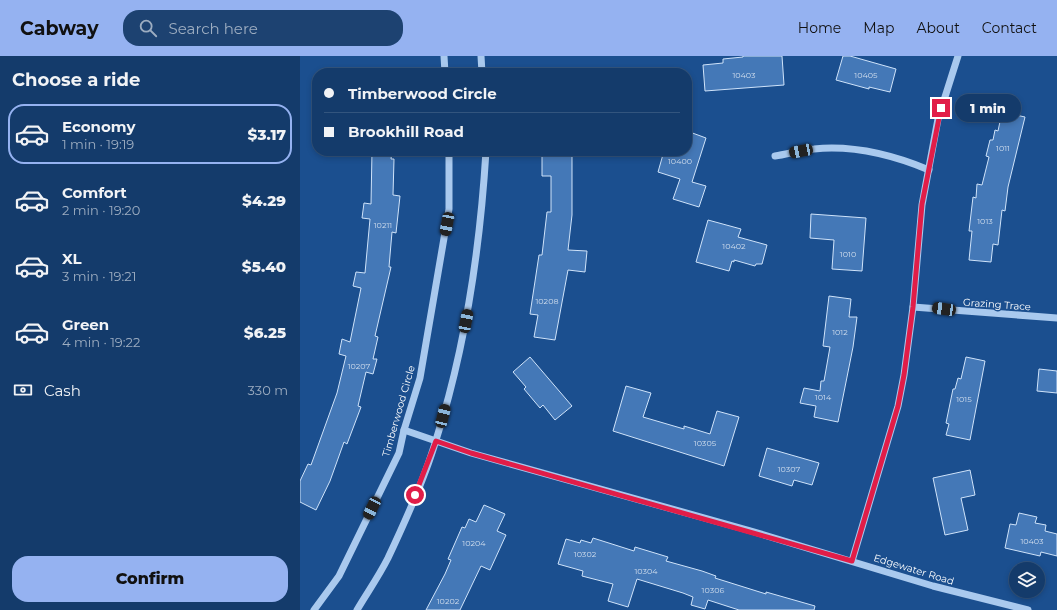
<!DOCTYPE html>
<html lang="en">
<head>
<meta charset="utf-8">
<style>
  body { margin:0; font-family:Montserrat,sans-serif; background:#1d4271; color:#f1f3f6; height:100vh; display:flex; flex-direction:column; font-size:15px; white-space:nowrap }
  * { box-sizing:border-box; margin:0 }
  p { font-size:13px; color:#9dadc1 }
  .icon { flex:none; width:22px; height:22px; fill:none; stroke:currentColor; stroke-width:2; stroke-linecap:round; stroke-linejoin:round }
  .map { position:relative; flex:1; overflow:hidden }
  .sheet { display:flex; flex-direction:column; background:#143b6b; width:300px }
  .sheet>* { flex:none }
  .top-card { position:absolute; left:12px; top:12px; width:380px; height:88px; border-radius:16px; box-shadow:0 2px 6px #0003,0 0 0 1px #33557e; display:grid; align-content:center; height:88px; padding:0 12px; background:#143b6b }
  .buttons { position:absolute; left:709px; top:506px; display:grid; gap:8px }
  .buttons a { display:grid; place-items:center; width:36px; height:36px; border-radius:50%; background:#143b6b; box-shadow:0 2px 6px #0003,0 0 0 1px #33557e; font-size:20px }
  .end { position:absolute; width:18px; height:18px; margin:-9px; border:5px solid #e11d48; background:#fff; box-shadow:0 0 0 2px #fff }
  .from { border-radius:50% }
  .bubble { position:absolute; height:28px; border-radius:14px; background:#143b6b; box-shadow:0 2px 6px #0003,0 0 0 1px #33557e; font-size:13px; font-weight:800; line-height:28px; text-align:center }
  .car { position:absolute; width:12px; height:24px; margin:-12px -6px; border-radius:5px; box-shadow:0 0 3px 1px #0007; background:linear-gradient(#222 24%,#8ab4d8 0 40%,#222 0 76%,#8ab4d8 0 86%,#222 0) }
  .top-card b { display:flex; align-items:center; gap:14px; height:38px; font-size:15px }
  .top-card b+b { border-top:1px solid #33557e }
  .top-card i { width:10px; height:10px; background:#f1f3f6 }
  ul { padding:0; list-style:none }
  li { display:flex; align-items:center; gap:12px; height:60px; margin:0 8px 6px; padding:0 4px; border:2px solid transparent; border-radius:16px }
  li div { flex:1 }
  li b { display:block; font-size:15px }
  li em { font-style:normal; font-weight:800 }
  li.current { border-color:#95b2f1 }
  li>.icon { width:36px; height:36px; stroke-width:1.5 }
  h2 { padding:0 12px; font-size:18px; line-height:48px }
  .pay { display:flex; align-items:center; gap:10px; height:44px; padding:0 12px; font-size:15px }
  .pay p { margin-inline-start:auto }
  .cta { display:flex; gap:8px; margin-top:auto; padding:8px 12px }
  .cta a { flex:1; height:46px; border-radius:16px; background:#95b2f1; color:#111; font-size:16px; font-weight:800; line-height:46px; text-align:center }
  header { display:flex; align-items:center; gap:24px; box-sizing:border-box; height:56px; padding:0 20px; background:#95b2f1; color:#111 }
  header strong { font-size:19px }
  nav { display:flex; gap:22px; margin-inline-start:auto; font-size:14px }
  .search { width:280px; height:36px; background:#1d4271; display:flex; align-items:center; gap:10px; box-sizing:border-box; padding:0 14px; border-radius:16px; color:#9dadc1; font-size:15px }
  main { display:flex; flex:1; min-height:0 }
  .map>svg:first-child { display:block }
  .building { fill:#4478b7; stroke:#cfe3fa }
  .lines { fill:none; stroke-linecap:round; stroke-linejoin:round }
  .minor { stroke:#a9c9ee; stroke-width:7 }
  .route { stroke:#e11d48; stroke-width:5 }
  .labels { text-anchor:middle; stroke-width:3; stroke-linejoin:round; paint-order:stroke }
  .number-label { font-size:8px; fill:#d0dded }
  .street-label { font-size:10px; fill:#fff; stroke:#1b4f8f }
</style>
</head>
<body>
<header>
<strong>Cabway</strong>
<div class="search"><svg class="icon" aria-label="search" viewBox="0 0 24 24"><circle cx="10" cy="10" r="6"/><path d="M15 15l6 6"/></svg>Search here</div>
<nav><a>Home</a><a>Map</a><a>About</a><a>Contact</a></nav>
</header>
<main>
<section class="sheet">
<h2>Choose a ride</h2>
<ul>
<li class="current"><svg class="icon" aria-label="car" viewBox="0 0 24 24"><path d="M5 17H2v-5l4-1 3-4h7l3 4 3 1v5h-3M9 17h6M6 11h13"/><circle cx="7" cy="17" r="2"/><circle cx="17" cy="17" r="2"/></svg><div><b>Economy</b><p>1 min · 19:19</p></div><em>$3.17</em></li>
<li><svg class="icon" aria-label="car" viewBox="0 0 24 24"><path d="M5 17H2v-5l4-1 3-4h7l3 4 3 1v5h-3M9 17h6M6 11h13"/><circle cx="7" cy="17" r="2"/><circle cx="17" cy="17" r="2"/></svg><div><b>Comfort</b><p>2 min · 19:20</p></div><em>$4.29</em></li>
<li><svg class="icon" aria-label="car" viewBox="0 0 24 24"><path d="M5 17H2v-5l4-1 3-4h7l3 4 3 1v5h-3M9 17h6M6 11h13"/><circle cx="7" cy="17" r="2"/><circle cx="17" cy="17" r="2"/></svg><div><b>XL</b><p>3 min · 19:21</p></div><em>$5.40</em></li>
<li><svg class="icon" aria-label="car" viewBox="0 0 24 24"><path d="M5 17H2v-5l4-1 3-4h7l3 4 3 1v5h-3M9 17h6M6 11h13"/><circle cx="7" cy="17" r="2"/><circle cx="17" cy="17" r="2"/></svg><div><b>Green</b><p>4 min · 19:22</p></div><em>$6.25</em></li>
</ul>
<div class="pay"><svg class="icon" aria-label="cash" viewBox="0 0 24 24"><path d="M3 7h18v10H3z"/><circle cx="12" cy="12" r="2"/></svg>Cash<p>330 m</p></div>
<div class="cta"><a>Confirm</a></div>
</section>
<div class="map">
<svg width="757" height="554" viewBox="0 0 757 554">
  <rect width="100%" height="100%" fill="#1b4f8f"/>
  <g class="building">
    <polygon points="443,0 482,0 484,29 405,35 403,9 423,7 423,3 443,1"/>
    <polygon points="543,0 550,0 596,13 590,36 569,31 569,33 536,24"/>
    <polygon points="702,56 725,61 708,131 705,155 702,154 698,189 693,188 691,206 669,204 672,175 669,175 673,141 676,142 677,128 682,129 689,101 686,100 690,84 693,84 695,74 698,75"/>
    <polygon points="387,75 406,82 392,126 406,130 399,151 373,143 380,123 358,116 364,95 387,95"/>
    <polygon points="72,95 92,95 91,103 94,103 93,139 100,140 96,177 92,176 89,211 91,211 75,280 78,281 73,303 77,303 73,318 66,316 58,350 61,351 47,388 44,386 30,425 16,454 0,446 0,425 8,408 11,409 37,337 46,300 39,298 42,283 50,286 61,232 53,230 56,216 65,217 70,163 62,162 64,147 71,148"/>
    <polygon points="242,95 272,95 272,159 268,194 287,195 285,216 268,214 255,284 234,281 238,259 230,258 239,199 242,199 247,156 251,156 251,120 242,120"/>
    <polygon points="511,158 566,162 562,215 532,213 534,184 510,182"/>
    <polygon points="408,164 441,173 438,181 467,189 462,208 456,208 455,210 434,204 434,206 432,205 429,215 396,206"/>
    <polygon points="529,240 551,243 549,261 557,261 553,291 538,366 514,361 516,350 500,347 504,332 520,335 521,325 524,325 530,291 523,290"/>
    <polygon points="230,301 272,350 255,364 243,349 240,352 224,333 226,331 213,316"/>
    <polygon points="666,301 685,305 670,384 646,379 649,368 646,367 653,333 655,333 658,322 661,323"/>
    <polygon points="739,313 757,315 757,337 737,335"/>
    <polygon points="326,330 351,337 343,361 384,373 384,370 410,378 417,355 439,361 424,410 313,375"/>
    <polygon points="467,392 519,407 512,429 494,424 492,430 459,420"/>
    <polygon points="670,414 675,439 661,442 668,474 645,479 633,422"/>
    <polygon points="184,449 205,458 197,475 206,479 190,514 181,510 160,554 126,554 145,518 151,504 148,503 162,471 165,472 169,463 176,466"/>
    <polygon points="719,457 737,461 735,467 746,469 745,475 757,478 757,500 741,496 740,500 705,492 710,468 716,469"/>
    <polygon points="293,482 334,495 335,491 368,501 366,505 402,515 416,520 415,522 466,538 466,536 515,550 514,554 439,554 408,544 405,553 391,549 393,541 383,537 337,523 328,551 308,545 313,528 282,520 283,515 258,508 266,483 280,487 281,484 291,487"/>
  </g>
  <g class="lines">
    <g class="minor">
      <polyline points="144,0 145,17"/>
      <polyline points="181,0 182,17"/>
      <path d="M475,100c13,-2 26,-6 39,-7 39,-4 79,6 115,21"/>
      <polyline points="613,251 757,262"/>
      <polyline points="104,374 171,397 451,475 633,530 728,554"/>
      <polyline points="552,505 598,350 604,319 613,251 622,149 638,63 658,0"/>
      <polyline points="14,554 39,520 99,397 104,374 120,322 149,153 149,95"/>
      <path d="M57,554c10,-17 22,-34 31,-52 17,-36 37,-80 48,-118 30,-94 44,-191 50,-289"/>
    </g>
  </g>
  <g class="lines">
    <polyline class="route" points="115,439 136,385 171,397 552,505 598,350 604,319 613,251 622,148 641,52"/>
  </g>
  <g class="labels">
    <g class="number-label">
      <text x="444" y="22">10403</text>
      <text x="566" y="22">10405</text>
      <text x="703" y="95">1011</text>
      <text x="380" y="108">10400</text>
      <text x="685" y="168">1013</text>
      <text x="83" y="172">10211</text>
      <text x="434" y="193">10402</text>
      <text x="548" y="201">1010</text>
      <text x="247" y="248">10208</text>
      <text x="540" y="279">1012</text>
      <text x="59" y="313">10207</text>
      <text x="523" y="344">1014</text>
      <text x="664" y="346">1015</text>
      <text x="405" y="390">10305</text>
      <text x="489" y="416">10307</text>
      <text x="732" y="488">10403</text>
      <text x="174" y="490">10204</text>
      <text x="285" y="501">10302</text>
      <text x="346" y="518">10304</text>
      <text x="413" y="537">10306</text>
      <text x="148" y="548">10202</text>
    </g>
    <g class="street-label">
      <text transform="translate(697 248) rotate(4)" y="4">Grazing Trace</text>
      <text transform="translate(98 355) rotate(-74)" y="4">Timberwood Circle</text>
      <text transform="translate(614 513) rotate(17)" y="4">Edgewater Road</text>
    </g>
  </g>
</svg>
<div class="buttons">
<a><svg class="icon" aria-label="layers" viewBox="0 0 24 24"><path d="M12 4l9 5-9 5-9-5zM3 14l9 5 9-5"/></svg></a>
</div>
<i class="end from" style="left:115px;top:439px"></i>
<i class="end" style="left:641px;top:52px"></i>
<div class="bubble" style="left:655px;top:38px;width:66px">1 min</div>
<i class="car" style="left:501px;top:95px;rotate:259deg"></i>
<i class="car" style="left:147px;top:168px;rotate:191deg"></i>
<i class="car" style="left:644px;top:253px;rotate:278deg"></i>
<i class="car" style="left:166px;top:265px;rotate:11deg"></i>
<i class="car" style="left:143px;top:360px;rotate:14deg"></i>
<i class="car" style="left:72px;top:452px;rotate:206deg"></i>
<div class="top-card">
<b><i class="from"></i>Timberwood Circle</b>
<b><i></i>Brookhill Road</b>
</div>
</div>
</main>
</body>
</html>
